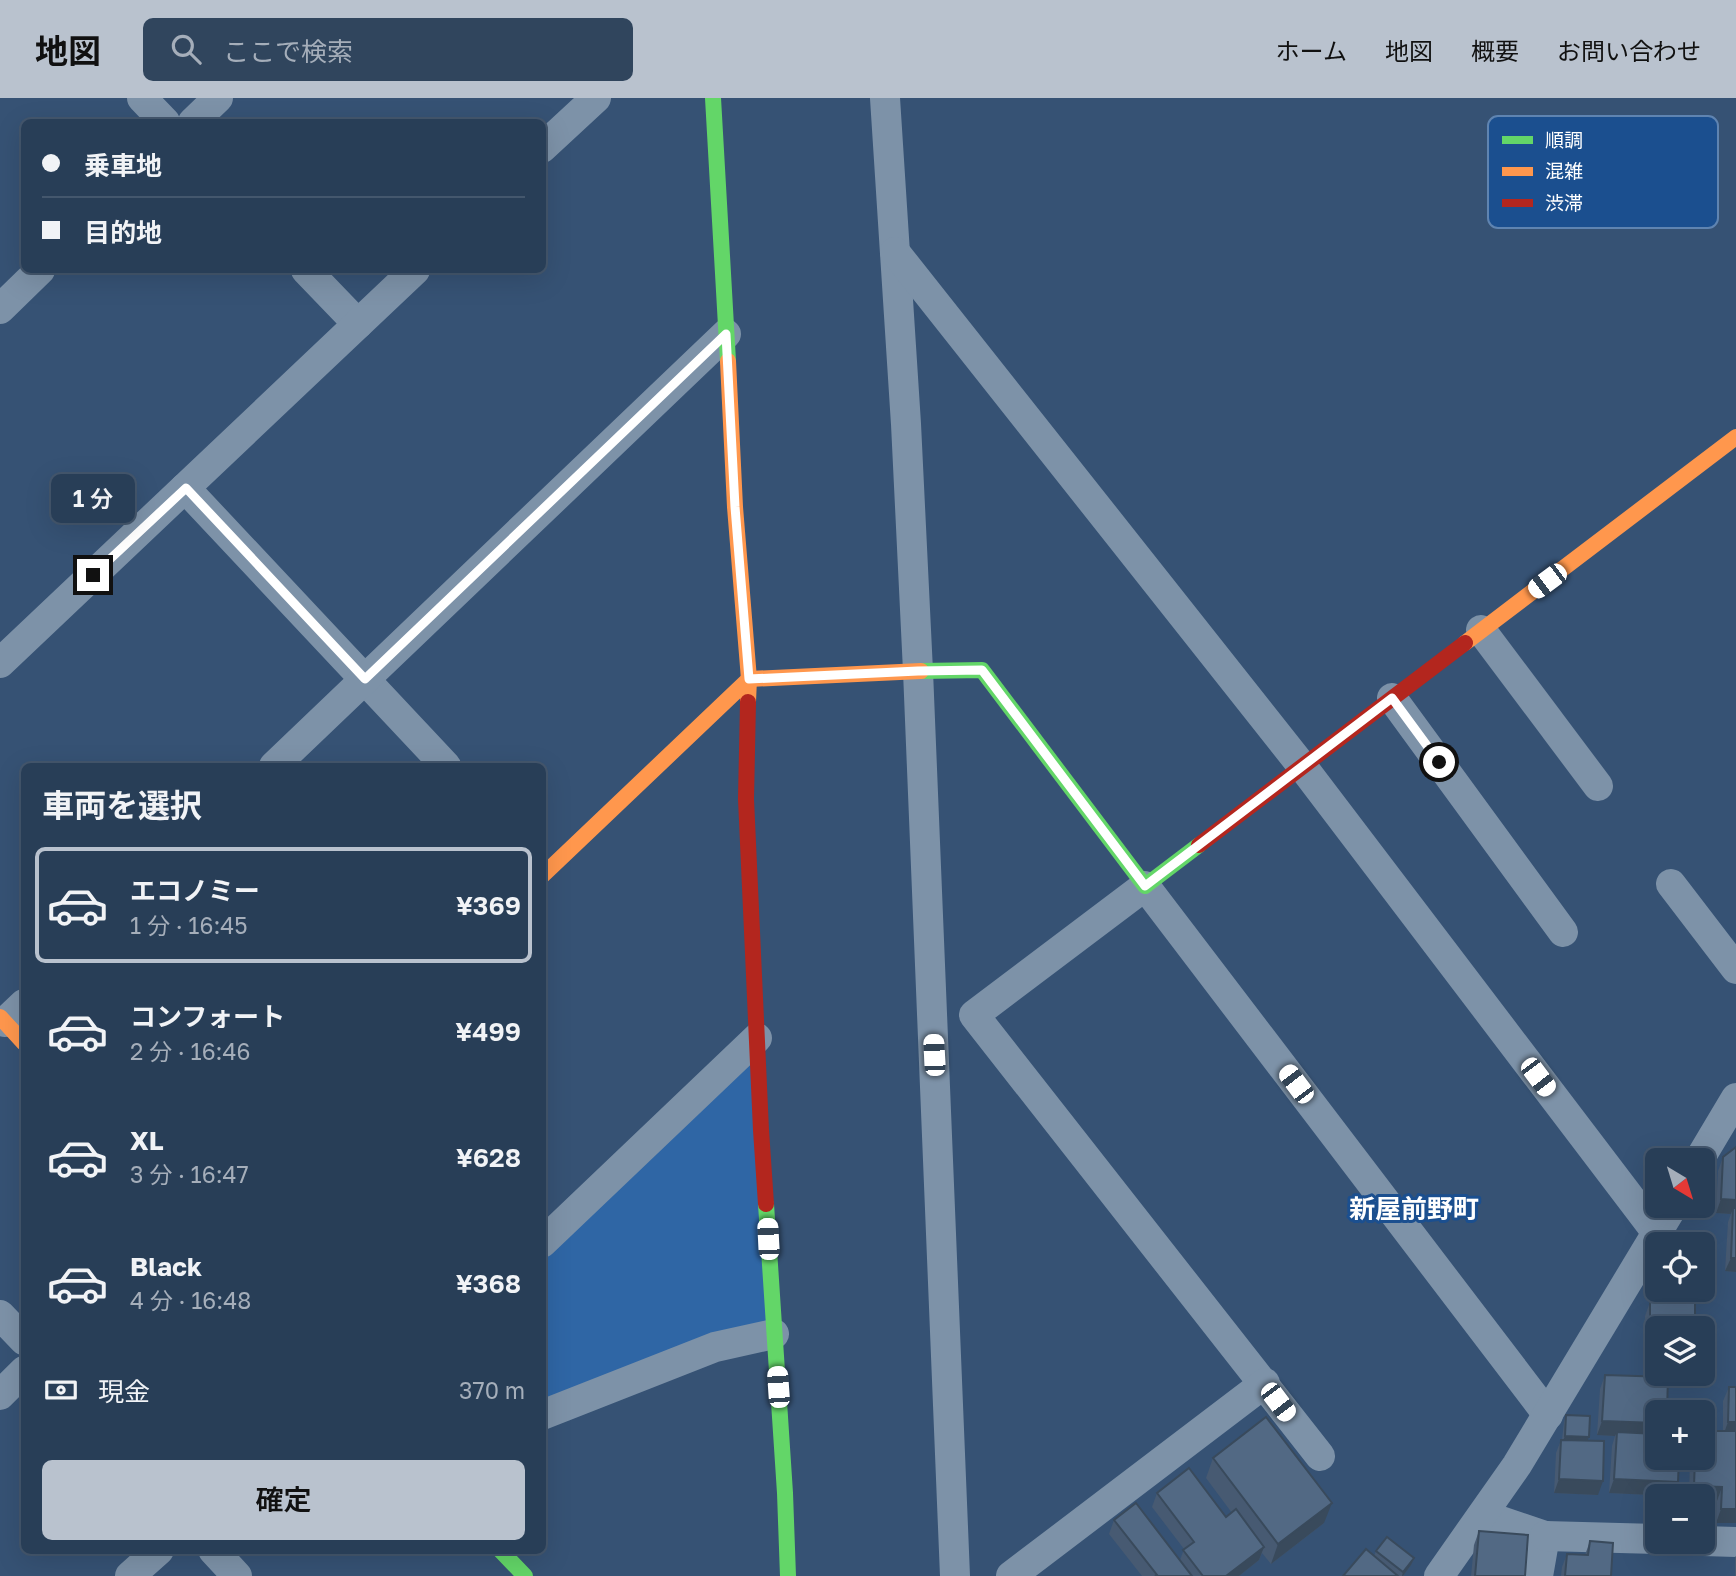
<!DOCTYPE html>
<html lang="ja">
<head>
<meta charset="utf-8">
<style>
  body { margin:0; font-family:"Golos Text","Noto Sans JP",sans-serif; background:#30455d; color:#f1f3f6; height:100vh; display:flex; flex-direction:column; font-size:26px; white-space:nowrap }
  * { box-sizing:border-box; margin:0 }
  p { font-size:23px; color:#a5aeba }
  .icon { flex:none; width:38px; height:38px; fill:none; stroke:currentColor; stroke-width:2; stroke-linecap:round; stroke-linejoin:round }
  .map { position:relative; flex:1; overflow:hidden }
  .side { position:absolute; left:21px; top:665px; width:525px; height:791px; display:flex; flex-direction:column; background:#283e57; border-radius:10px; box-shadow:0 7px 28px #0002,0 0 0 2px #44576d }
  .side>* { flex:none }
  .top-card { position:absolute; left:21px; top:21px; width:525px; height:154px; border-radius:10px; box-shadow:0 7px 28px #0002,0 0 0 2px #44576d; display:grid; align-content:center; height:154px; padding:0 21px; background:#283e57 }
  .needle { width:46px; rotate:142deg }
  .controls { position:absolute; left:1645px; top:1050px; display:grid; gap:14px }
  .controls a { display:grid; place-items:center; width:70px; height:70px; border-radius:10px; background:#283e57; box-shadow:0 7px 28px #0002,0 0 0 2px #44576d; font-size:35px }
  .end { position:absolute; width:32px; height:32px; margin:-16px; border:9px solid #fff; background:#111; box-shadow:0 0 0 4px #111 }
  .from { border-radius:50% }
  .bubble { position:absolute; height:49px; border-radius:10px; background:#283e57; box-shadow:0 7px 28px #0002,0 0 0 2px #44576d; font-size:23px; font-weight:600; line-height:49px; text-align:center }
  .car { position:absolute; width:21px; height:42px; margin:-21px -10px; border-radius:9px; box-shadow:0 0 5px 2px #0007; background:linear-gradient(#fff 24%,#345 0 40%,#fff 0 76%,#345 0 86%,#fff 0) }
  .top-card b { display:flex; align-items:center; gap:24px; height:66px; font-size:26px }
  .top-card b+b { border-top:2px solid #44576d }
  .top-card i { width:18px; height:18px; background:#f1f3f6 }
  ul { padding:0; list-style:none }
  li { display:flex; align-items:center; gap:21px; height:116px; margin:0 14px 10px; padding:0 7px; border:4px solid transparent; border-radius:10px }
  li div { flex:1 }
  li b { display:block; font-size:26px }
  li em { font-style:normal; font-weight:600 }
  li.current { border-color:#b9c2ce }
  li>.icon { width:63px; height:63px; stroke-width:1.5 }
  h2 { padding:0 21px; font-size:32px; line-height:84px }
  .pay { display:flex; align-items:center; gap:18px; height:77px; padding:0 21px; font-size:26px }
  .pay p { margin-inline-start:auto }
  .cta { display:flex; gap:14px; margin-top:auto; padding:14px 21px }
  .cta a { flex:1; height:80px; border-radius:10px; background:#b9c2ce; color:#111; font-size:28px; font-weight:600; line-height:80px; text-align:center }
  header { display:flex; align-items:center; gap:42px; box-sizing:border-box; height:98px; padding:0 35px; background:#b9c2ce; color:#111 }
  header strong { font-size:33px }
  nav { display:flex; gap:38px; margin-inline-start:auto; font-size:24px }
  .search { width:490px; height:63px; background:#30455d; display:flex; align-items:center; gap:18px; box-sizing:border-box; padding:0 24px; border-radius:10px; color:#a5aeba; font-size:26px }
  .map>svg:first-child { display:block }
  .green { fill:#2f66a5 }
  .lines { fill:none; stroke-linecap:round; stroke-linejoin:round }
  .street { stroke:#7d92a8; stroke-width:30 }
  .fast { stroke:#63d668; stroke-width:16 }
  .slow { stroke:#ff974d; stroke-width:16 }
  .jam { stroke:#b3261e; stroke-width:16 }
  .wall { fill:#475a72 }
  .shaded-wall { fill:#394a5c }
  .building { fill:#526984; stroke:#394a5c; stroke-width:2 }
  .route { stroke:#fff; stroke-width:9 }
  .labels { text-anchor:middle; stroke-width:6; stroke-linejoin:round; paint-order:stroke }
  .quarter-label { font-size:26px; font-weight:bold; fill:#fff; stroke:#1b4f8f }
  .key { fill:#1b4f8f; stroke:#5f84b1; stroke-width:2 }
  .key-label { font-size:19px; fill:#fff }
</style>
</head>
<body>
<header>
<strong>地図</strong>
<div class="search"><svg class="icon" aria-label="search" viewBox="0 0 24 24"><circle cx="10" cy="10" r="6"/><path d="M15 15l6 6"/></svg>ここで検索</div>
<nav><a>ホーム</a><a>地図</a><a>概要</a><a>お問い合わせ</a></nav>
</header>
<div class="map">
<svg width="1736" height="1478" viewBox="0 0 1736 1478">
  <rect width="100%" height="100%" fill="#365274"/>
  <polygon class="green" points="757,940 774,1236 543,1317 543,1145"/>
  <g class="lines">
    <g class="street">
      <polyline points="142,0 165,24"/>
      <polyline points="885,0 906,326 918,573 955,1478"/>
      <polyline points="193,24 218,0"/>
      <polyline points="542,50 596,0"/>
      <polyline points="895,154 1302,668 1657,1135"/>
      <polyline points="306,172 358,226"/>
      <polyline points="0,211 40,172"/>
      <polyline points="185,390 446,668"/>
      <polyline points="1481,532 1598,688"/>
      <polyline points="0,565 415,172"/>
      <polyline points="1392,600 1563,834"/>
      <polyline points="274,668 726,236"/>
      <polyline points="1671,786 1736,871"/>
      <polyline points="5,924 24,906"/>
      <polyline points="1699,1062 1736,1000"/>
      <polyline points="542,1145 757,940"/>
      <polyline points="0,1217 24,1242"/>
      <polyline points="0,1297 24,1273"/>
      <polyline points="542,1317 715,1249 774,1236"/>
      <polyline points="1320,1358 974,917 1145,788 1548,1317"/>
      <polyline points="1483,1417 1545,1438 1538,1478"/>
      <polyline points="1545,1438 1657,1441"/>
      <polyline points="1703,1443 1736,1444"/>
      <polyline points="213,1452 237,1478"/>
      <polyline points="130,1478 159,1452"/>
      <polyline points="1011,1478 1265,1285"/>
      <polyline points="1439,1478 1517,1367 1673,1108"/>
    </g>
    <g class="fast">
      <polyline points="713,0 728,263"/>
      <polyline points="921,573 982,572 1145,788 1199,747"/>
      <polyline points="766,1106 785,1395 788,1478"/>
      <polyline points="500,1452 525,1478"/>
    </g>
    <g class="slow">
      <polyline points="728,263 735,409 749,581 748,604"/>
      <polyline points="1465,545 1736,339"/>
      <polyline points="542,778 749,581 921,573"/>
      <polyline points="0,919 24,945"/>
    </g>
    <g class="jam">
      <polyline points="748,604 746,701 761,1032 766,1106"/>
      <polyline points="1199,747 1465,545"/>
    </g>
  </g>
  <g class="wall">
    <polygon points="1736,1049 1736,1174 1725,1173 1728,1124 1731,1116 1716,1115 1718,1073 1723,1059"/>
    <polygon points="1650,1204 1657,1230 1657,1265 1645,1265 1645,1218"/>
    <polygon points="1605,1277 1657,1360 1678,1384 1673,1398 1609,1395 1612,1348 1615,1338 1597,1337 1600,1291"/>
    <polygon points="1729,1289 1736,1425 1716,1425 1717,1403 1703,1398 1689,1398 1690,1360 1703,1360 1723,1333 1723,1303"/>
    <polygon points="1566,1317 1587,1342 1598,1397 1554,1395 1556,1355 1561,1342 1562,1342 1564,1324"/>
    <polygon points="1213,1360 1324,1425 1271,1466 1262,1455 1259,1462 1239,1478 1142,1478 1109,1436 1114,1422 1180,1462 1184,1451 1152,1409 1157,1395 1226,1419 1232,1415 1206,1380"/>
    <polygon points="1479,1433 1525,1478 1471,1478 1474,1447"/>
    <polygon points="1590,1443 1611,1478 1561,1478 1562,1469 1567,1456 1585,1457"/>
    <polygon points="1376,1453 1414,1460 1411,1467 1403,1478 1343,1478 1374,1458"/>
    <polygon points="1736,1458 1736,1478 1735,1478 1735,1459"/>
  </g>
  <g class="shaded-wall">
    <polygon points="1721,1101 1736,1102 1736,1116 1733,1110 1731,1116 1716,1115"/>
    <polygon points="1731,1160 1736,1160 1736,1174 1725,1173"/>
    <polygon points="1650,1251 1657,1251 1657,1265 1645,1265"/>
    <polygon points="1602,1323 1657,1325 1657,1340 1617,1334 1615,1338 1597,1337"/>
    <polygon points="1728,1324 1736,1324 1736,1338 1723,1338"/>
    <polygon points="1565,1338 1589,1339 1586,1346 1562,1345"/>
    <polygon points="1559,1381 1603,1383 1598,1397 1554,1395"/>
    <polygon points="1614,1381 1678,1384 1673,1398 1609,1395"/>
    <polygon points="1694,1388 1722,1389 1717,1403 1703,1402 1703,1398 1690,1398"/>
    <polygon points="1332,1405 1324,1425 1271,1466 1278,1446"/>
    <polygon points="1721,1411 1736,1411 1736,1425 1716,1425"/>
    <polygon points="1264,1449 1259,1462 1239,1478 1226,1478"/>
    <polygon points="1414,1460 1411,1467 1403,1478 1402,1478 1403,1474"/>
  </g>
  <g class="building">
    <polygon points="1736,1049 1736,1102 1721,1101 1723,1059"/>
    <polygon points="1733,1110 1736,1110 1736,1160 1731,1160"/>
    <polygon points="1695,1203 1695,1230 1657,1230 1657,1251 1650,1251 1650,1204"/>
    <polygon points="1605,1277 1668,1279 1667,1314 1657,1314 1657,1325 1602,1323"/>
    <polygon points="1729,1289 1736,1289 1736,1324 1728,1324"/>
    <polygon points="1566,1317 1590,1318 1589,1339 1565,1338"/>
    <polygon points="1266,1319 1332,1405 1278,1446 1213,1360"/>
    <polygon points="1703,1333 1736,1333 1736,1411 1721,1411 1722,1389 1694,1388 1695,1360 1703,1360"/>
    <polygon points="1617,1334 1657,1336 1657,1360 1679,1360 1678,1384 1614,1381"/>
    <polygon points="1561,1342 1604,1343 1603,1383 1559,1381"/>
    <polygon points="1189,1370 1226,1419 1236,1411 1264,1449 1226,1478 1203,1478 1183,1452 1194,1444 1157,1395"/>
    <polygon points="1136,1405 1192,1478 1155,1478 1157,1477 1114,1422"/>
    <polygon points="1479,1433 1528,1437 1525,1478 1475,1478"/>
    <polygon points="1387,1439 1414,1460 1403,1474 1376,1453"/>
    <polygon points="1590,1443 1613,1445 1611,1478 1565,1478 1567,1456 1588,1457"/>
    <polygon points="1366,1451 1398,1478 1343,1478"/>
  </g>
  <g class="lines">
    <polyline class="route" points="93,477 186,390 365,581 726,236 735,409 749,581 918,573 982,572 1145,788 1392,600 1439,664"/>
  </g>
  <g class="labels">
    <g class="quarter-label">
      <text x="1414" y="1120">新屋前野町</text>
    </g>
  </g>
  <rect x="1488" y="18" width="230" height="112" rx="10" class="key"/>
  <rect x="1502" y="38" width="31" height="8" fill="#63d668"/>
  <rect x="1502" y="69" width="31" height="9" fill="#ff974d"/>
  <rect x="1502" y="101" width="31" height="8" fill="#b3261e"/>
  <g class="key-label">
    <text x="1545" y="49">順調</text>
    <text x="1545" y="80">混雑</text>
    <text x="1545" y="112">渋滞</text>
  </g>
</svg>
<div class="controls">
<a><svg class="needle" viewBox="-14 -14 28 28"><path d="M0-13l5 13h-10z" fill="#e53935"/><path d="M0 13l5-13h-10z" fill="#a5aeba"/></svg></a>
<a><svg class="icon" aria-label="locate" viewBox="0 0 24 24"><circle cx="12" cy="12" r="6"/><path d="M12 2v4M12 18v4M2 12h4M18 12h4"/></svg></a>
<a><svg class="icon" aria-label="layers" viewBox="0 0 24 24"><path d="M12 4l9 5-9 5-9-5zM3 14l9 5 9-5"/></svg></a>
<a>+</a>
<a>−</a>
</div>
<i class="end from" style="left:1439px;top:664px"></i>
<i class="end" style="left:93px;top:477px"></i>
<div class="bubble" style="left:51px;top:376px;width:84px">1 分</div>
<i class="car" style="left:1547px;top:483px;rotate:233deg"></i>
<i class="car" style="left:934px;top:957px;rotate:357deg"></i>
<i class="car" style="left:1538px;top:979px;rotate:143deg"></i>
<i class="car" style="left:1296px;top:986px;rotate:323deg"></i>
<i class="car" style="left:768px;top:1141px;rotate:357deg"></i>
<i class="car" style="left:778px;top:1289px;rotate:356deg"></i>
<i class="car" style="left:1278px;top:1304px;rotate:143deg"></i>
<div class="top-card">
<b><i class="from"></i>乗車地</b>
<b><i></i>目的地</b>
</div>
<section class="side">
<h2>車両を選択</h2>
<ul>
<li class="current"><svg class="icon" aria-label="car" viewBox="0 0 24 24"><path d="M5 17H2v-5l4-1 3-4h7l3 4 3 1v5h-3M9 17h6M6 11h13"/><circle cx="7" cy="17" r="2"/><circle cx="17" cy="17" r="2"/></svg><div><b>エコノミー</b><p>1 分 · 16:45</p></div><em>¥369</em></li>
<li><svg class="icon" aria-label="car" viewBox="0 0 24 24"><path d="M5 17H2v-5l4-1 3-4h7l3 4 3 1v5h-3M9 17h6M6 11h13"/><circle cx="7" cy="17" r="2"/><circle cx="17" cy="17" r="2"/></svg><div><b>コンフォート</b><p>2 分 · 16:46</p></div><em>¥499</em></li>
<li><svg class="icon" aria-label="car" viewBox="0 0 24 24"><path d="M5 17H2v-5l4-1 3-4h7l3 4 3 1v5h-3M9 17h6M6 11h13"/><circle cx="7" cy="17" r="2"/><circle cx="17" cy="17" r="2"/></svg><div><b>XL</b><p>3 分 · 16:47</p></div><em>¥628</em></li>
<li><svg class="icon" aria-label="car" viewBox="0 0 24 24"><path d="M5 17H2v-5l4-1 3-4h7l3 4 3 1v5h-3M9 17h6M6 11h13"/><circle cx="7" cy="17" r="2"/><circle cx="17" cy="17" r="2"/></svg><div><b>Black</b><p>4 分 · 16:48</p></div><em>¥368</em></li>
</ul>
<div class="pay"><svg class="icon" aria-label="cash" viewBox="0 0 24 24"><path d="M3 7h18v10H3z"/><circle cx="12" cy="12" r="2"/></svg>現金<p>370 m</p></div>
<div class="cta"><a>確定</a></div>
</section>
</div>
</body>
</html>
